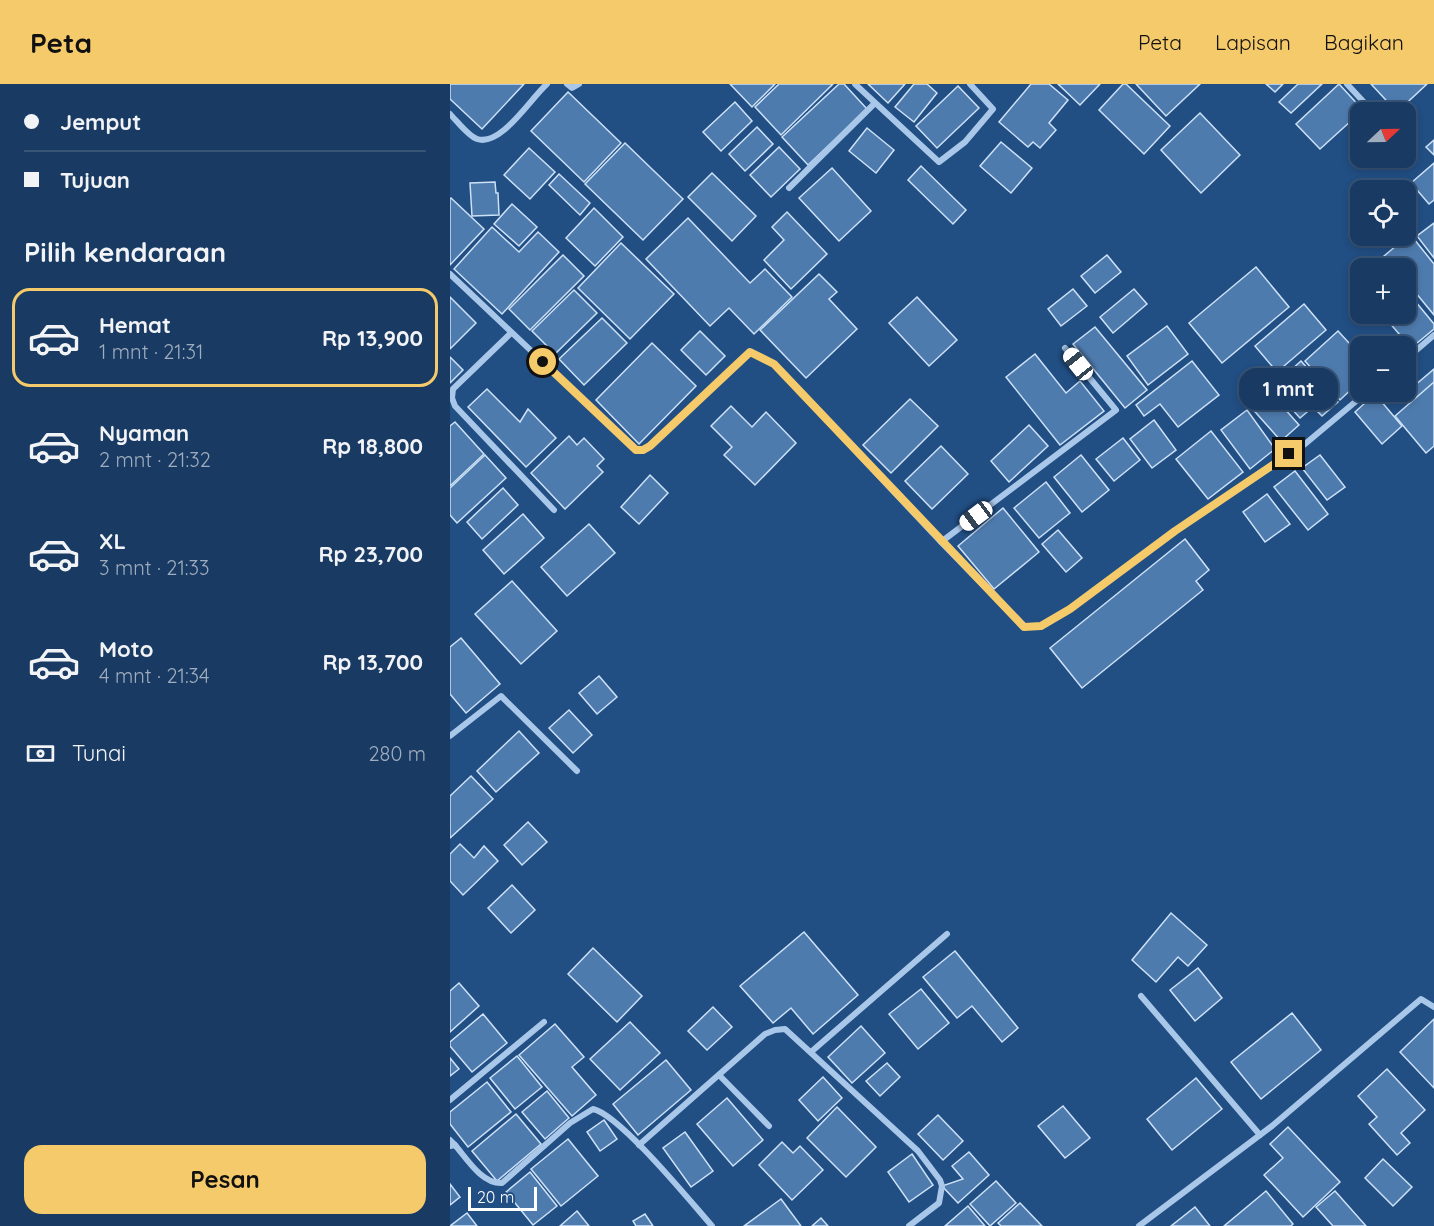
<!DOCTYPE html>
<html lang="id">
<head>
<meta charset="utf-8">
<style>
  body { margin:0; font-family:Quicksand,sans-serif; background:#224168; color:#f1f3f6; height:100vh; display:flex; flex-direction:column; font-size:22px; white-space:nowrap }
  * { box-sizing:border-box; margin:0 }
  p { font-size:20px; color:#9fadbe }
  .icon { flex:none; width:33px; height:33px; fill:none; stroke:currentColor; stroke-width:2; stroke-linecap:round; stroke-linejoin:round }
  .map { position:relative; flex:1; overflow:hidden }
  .panel { display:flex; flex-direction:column; background:#193a62; width:450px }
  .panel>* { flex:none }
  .hud { display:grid; align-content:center; height:132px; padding:0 24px; background:#193a62 }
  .needle { width:39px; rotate:68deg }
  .tools { position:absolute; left:900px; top:18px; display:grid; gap:12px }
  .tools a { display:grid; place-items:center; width:66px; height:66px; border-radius:12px; background:#193a62; box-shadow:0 3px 9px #0003,0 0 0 2px #375477; font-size:30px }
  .scale { position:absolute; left:18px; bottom:15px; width:69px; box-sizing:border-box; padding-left:6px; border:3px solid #fff; border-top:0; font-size:16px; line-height:21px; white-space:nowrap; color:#fff; -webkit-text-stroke:4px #214e83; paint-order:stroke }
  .end { position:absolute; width:27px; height:27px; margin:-14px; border:8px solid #f5ca6a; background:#111; box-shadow:0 0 0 3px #111 }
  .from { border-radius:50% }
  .bubble { position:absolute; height:42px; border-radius:18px; background:#193a62; box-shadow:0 3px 9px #0003,0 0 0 2px #375477; font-size:20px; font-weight:700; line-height:42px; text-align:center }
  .car { position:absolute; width:18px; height:36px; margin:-18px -9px; border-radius:8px; box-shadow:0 0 4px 2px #0007; background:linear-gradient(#fff 24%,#345 0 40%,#fff 0 76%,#345 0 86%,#fff 0) }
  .hud b { display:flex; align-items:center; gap:21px; height:57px; font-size:22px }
  .hud b+b { border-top:2px solid #375477 }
  .hud i { width:15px; height:15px; background:#f1f3f6 }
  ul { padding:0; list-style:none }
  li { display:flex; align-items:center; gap:18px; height:99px; margin:0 12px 9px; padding:0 12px; border:3px solid transparent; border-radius:18px }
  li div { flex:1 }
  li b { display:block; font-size:22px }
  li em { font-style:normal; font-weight:700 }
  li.active { border-color:#f5ca6a }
  li>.icon { width:54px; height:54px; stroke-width:1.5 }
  h2 { padding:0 24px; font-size:27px; line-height:72px }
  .pay { display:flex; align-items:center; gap:15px; height:66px; padding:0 24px; font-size:22px }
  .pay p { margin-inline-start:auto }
  .primary-button { display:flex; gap:12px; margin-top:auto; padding:12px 24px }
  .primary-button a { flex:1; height:69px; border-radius:18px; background:#f5ca6a; color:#111; font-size:24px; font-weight:700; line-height:69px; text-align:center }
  header { display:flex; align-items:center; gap:36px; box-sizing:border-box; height:84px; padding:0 30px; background:#f5ca6a; color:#111 }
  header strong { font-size:28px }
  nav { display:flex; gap:33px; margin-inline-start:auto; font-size:21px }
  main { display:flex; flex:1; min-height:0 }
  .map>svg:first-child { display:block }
  .building { fill:#4e7bae; stroke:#cde1f7; stroke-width:1.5 }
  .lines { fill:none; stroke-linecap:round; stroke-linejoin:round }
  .minor { stroke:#a9c7e9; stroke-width:6 }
  .route { stroke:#f5ca6a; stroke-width:8 }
</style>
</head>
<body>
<header>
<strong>Peta</strong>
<nav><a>Peta</a><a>Lapisan</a><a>Bagikan</a></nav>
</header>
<main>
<section class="panel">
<div class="hud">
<b><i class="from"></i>Jemput</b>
<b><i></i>Tujuan</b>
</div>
<h2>Pilih kendaraan</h2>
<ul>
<li class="active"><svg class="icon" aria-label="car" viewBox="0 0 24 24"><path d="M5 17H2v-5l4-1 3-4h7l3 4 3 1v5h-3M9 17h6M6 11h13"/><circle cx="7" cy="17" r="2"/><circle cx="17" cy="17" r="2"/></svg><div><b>Hemat</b><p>1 mnt · 21:31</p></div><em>Rp 13,900</em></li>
<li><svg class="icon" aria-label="car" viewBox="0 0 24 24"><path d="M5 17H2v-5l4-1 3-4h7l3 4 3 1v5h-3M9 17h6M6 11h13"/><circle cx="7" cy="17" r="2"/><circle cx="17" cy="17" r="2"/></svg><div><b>Nyaman</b><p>2 mnt · 21:32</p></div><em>Rp 18,800</em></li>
<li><svg class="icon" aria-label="car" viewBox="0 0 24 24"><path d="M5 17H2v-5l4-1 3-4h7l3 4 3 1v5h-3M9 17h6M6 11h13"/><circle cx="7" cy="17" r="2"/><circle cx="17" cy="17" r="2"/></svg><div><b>XL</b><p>3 mnt · 21:33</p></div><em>Rp 23,700</em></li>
<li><svg class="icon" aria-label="car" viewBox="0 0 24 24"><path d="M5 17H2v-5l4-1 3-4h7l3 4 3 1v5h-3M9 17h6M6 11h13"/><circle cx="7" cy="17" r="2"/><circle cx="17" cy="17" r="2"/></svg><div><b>Moto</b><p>4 mnt · 21:34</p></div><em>Rp 13,700</em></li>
</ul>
<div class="pay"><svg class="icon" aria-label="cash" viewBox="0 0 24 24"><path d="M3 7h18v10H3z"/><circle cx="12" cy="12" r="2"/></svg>Tunai<p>280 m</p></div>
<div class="primary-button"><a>Pesan</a></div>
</section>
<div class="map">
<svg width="984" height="1142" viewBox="0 0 984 1142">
  <rect width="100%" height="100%" fill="#214e83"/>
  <g class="building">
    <polygon points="0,0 74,0 32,45 0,15"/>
    <polygon points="280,0 325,0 302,23"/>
    <polygon points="329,0 383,0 331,51 305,23"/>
    <polygon points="389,0 394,0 417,25 358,81 332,53"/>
    <polygon points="418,0 455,0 438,19"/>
    <polygon points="464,0 477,0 487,9 464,38 445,23"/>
    <polygon points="581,0 599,0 618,16 599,39 606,46 590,64 583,58 578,63 549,38"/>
    <polygon points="608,0 650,0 630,21"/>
    <polygon points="673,0 676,0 720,42 694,70 649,26"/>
    <polygon points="686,0 750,0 716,32"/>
    <polygon points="816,0 833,0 825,8"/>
    <polygon points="848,0 872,0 841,29 829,18"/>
    <polygon points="889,0 913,26 870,65 846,40"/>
    <polygon points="921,0 977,0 947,28"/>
    <polygon points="508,2 529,24 487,64 466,42"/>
    <polygon points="118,8 171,59 134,98 81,47"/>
    <polygon points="285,18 302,37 271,67 253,48"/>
    <polygon points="750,29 790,71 751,109 711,66"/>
    <polygon points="307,43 323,60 295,87 279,70"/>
    <polygon points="417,44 444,66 426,89 399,67"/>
    <polygon points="984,56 984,71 976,63"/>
    <polygon points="551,58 582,84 561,109 530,82"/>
    <polygon points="175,59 233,115 193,156 135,100"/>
    <polygon points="329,63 350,85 321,113 300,91"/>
    <polygon points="79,64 105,88 80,115 54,91"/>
    <polygon points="984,79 984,116 979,120 961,99"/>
    <polygon points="471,82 516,126 503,140 458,96"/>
    <polygon points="382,84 421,127 389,157 349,114"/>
    <polygon points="262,89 306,132 282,157 238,113"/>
    <polygon points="109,90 140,119 130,131 99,101"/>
    <polygon points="45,98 46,109 48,109 49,131 22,132 20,99"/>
    <polygon points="1,114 34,145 0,181 0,115"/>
    <polygon points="62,120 87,143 69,162 44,140"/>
    <polygon points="144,124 173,153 145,182 116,154"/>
    <polygon points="337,128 377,170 341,205 314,176 334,156 322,143"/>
    <polygon points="238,134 300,199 315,185 342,213 304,250 279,224 260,242 196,175"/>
    <polygon points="984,139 984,174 967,152"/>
    <polygon points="42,143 69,168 88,148 109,168 52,230 4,185"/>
    <polygon points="960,150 984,180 984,231 956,197 956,184 945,184 934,172"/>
    <polygon points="171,159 224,210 180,255 128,204"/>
    <polygon points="113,171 134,192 80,246 59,225"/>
    <polygon points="657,171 671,188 645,209 631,192"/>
    <polygon points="806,183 839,223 772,279 739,239"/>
    <polygon points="369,190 387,208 379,215 407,245 356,294 310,246"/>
    <polygon points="623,205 637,222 611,242 598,225"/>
    <polygon points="684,205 697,220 663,249 650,233"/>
    <polygon points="124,206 147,229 105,270 82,247"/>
    <polygon points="956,206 984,240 984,245 961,264 932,230 956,230"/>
    <polygon points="0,213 26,239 0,265"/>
    <polygon points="467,213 507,256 479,282 439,239"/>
    <polygon points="854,220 876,246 827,288 805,262"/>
    <polygon points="152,234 177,259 134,301 109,275"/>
    <polygon points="717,242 738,270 698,301 677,272"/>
    <polygon points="645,243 697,306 675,324 623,260"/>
    <polygon points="250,247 275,272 256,291 231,266"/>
    <polygon points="888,247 910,271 910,297 890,316 855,277"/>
    <polygon points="202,259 246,302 189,360 146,316"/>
    <polygon points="585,270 616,309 630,297 654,327 610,361 556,293"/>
    <polygon points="0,273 13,286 0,299"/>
    <polygon points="742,277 769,311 728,343 710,320 694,332 686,321"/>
    <polygon points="851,277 888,318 872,332 863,323 850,334 822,303"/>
    <polygon points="984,285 984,338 957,308"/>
    <polygon points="984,298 984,362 976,369 945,332"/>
    <polygon points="37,305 70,338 78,325 106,354 76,383 18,323"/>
    <polygon points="817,305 849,341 831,357 799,321"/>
    <polygon points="925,310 952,342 932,360 905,328"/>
    <polygon points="460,315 488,342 441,389 413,361"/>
    <polygon points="281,322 302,343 316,328 346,359 305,401 274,371 282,363 261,342"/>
    <polygon points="797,326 825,365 800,385 771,346"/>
    <polygon points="704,336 726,366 702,384 680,355"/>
    <polygon points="5,338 34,370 0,402 0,342"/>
    <polygon points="579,341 598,362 559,398 541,377"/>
    <polygon points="761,347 793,388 758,415 726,375"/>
    <polygon points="119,352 127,361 134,354 154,375 147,382 153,388 115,425 81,389"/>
    <polygon points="673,354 690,376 664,397 646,375"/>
    <polygon points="491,362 518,390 482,425 455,397"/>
    <polygon points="35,371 56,394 7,439 0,431 0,404"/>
    <polygon points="631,371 659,406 632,428 604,393"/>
    <polygon points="870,371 895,403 877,416 852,384"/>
    <polygon points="845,387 878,430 858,446 824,403"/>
    <polygon points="200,391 218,409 189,440 171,423"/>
    <polygon points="596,398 620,429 589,454 564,424"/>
    <polygon points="53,404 68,421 32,455 17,438"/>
    <polygon points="817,410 840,440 815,458 793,428"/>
    <polygon points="553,424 589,468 544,505 508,462"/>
    <polygon points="73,430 94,454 54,490 33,466"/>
    <polygon points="139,440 165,469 117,512 91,483"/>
    <polygon points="608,446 632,474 616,488 592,460"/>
    <polygon points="735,455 759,486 746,497 753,506 632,604 600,564"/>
    <polygon points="62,497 107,547 71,580 25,530"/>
    <polygon points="11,554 50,600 16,629 0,610 0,563"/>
    <polygon points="149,592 167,613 147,630 129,609"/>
    <polygon points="119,626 142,651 123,669 99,644"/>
    <polygon points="69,647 89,669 46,708 27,687"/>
    <polygon points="21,692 43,715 0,754 0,712"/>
    <polygon points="78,738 97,758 72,781 54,761"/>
    <polygon points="10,760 24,774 34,762 48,777 13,811 0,797 0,770"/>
    <polygon points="62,801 85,826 61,849 38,824"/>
    <polygon points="721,829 757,861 738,882 728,873 706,898 682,876"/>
    <polygon points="354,848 408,911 363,950 341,924 323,939 290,902"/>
    <polygon points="143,864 192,912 167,938 118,890"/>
    <polygon points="505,867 568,944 552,958 522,922 507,934 473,893"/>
    <polygon points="748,884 772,914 745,937 720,906"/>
    <polygon points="9,899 29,922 0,948 0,907"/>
    <polygon points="471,905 499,939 468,965 439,930"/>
    <polygon points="263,923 282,943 257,966 238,947"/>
    <polygon points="842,929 871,966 811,1015 781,978"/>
    <polygon points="33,930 57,959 22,988 0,962 0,958"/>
    <polygon points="984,935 984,1004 950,968"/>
    <polygon points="180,938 210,969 170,1006 140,975"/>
    <polygon points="105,940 134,973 122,983 146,1011 122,1032 69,971"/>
    <polygon points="411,942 435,969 402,999 378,973"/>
    <polygon points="67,972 92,1003 65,1025 40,994"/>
    <polygon points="0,974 9,985 0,992"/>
    <polygon points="216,976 241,1006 188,1051 163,1020"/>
    <polygon points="437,979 450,993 430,1012 416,997"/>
    <polygon points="937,985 975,1026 951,1049 960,1059 947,1071 919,1040 927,1033 908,1012"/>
    <polygon points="373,993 392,1014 368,1037 349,1016"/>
    <polygon points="746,994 772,1025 722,1066 697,1035"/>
    <polygon points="37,998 61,1028 18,1063 0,1040 0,1028"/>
    <polygon points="97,1007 119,1034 95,1055 72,1028"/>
    <polygon points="277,1014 313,1056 283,1082 247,1040"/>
    <polygon points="613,1022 640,1054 615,1074 588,1042"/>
    <polygon points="387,1023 426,1063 396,1093 357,1054"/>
    <polygon points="66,1030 91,1060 47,1097 22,1067"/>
    <polygon points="488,1031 513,1057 493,1076 468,1050"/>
    <polygon points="154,1036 167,1055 150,1067 137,1048"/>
    <polygon points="838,1043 890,1098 853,1133 814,1091 833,1074 820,1060"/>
    <polygon points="235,1048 263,1087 241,1103 213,1064"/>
    <polygon points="118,1055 148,1092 111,1122 81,1085"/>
    <polygon points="332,1058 343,1069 350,1062 373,1086 342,1116 309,1081"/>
    <polygon points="519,1068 539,1091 508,1119 492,1102 513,1095 502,1082"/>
    <polygon points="462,1070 483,1101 459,1118 438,1088"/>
    <polygon points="933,1075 962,1103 943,1122 915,1094"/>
    <polygon points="80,1088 107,1122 83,1141 56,1108"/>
    <polygon points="546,1097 566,1119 540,1142 520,1120"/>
    <polygon points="0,1100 10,1113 0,1121"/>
    <polygon points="816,1107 843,1140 841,1142 774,1142"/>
    <polygon points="885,1107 916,1142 883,1142 866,1123"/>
    <polygon points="331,1115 351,1142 294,1142"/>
    <polygon points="570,1119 592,1142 551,1142 548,1139"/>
    <polygon points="518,1122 535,1142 495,1142"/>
    <polygon points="745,1123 760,1142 721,1142"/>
    <polygon points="127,1127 139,1142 110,1142"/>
    <polygon points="17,1129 27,1142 0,1142"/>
    <polygon points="195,1130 203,1142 186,1142 183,1137"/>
    <polygon points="371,1134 378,1142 362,1142"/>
  </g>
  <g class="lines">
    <g class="minor">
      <polyline points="117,0 122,4 129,0"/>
      <polyline points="405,0 489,78 515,58 543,25 520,0"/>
      <polyline points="897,0 923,28"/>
      <path d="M0,30c7,7 18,22 27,25 24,8 53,-40 70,-55"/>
      <polyline points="339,104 425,19"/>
      <polyline points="0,190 186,366 193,366 200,362 300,268 324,280 491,458 574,543 591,542 620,525 725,447 855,360 917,308"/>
      <polyline points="61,249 3,305 2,314 5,322 104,426"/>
      <polyline points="956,275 984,251"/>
      <polyline points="491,458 666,326 615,264"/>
      <polyline points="0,652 51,612 127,687"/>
      <polyline points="691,912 810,1051"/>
      <polyline points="361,968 497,850"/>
      <polyline points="269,991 319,1042"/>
      <polyline points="0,1016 94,938"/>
      <polyline points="0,1056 5,1061 0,1062"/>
      <path d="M5,1061c12,14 27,39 47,38l68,-60 23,-14c27,6 97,92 119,117"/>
      <polyline points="189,1061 315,950 325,946 335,945 468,1067 490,1096 492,1102 489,1119 459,1142"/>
      <polyline points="689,1142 822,1042 971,915 984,923"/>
    </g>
  </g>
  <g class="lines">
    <polyline class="route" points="93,278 186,366 193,366 200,362 300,268 324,280 574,543 591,542 620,525 725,447 839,370"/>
  </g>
</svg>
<div class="tools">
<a><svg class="needle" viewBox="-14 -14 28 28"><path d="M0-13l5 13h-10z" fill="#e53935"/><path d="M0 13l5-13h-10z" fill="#9fadbe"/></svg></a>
<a><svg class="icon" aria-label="locate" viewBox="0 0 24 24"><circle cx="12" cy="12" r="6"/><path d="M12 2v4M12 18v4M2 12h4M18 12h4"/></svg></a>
<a>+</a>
<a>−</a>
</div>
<div class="scale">20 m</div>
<i class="end from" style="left:93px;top:278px"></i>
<i class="end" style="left:839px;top:370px"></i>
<div class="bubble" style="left:789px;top:284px;width:99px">1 mnt</div>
<i class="car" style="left:628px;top:280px;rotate:321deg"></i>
<i class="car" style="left:526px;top:432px;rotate:233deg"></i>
</div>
</main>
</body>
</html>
